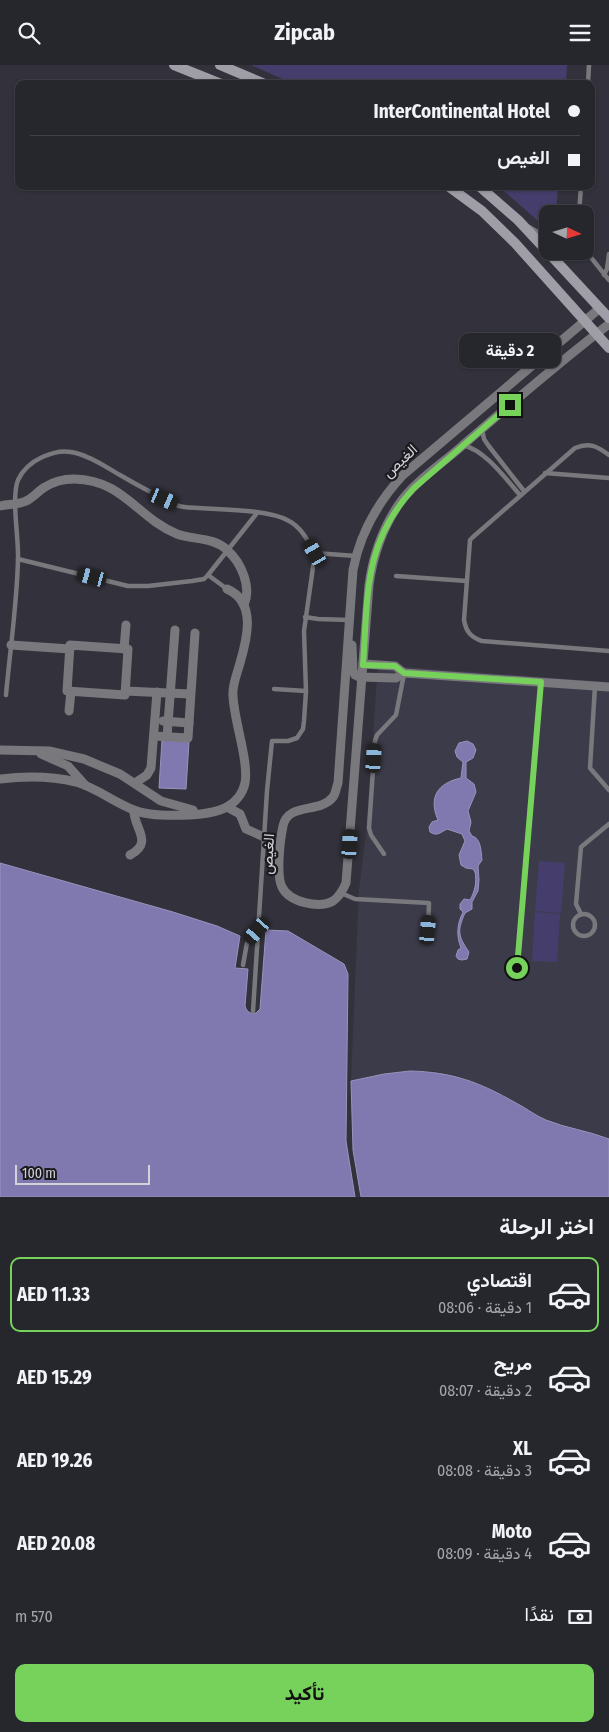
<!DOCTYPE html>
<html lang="ar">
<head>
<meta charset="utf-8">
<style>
  body { margin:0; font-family:"Fira Sans Condensed",Vazirmatn,sans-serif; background:#2e2e35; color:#f1f3f6; direction:rtl; height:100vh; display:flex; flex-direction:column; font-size:19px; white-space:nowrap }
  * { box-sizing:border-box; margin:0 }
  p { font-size:16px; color:#a4a5aa }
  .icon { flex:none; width:28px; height:28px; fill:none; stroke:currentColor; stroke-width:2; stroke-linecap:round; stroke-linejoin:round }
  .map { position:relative; height:1132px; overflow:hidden; direction:ltr }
  .sheet { display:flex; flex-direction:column; background:#26262d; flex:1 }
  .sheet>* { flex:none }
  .top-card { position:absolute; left:15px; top:15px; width:580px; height:110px; border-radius:10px; box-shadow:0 1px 4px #0004,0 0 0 1px #424349; direction:rtl; display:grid; align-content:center; height:110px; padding:0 15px; background:#26262d }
  .needle { width:32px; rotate:94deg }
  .fabs { position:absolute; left:539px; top:140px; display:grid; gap:10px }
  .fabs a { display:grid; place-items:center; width:55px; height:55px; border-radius:10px; background:#26262d; box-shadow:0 1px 4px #0004,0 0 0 1px #424349; font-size:25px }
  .scale { position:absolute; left:15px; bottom:12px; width:135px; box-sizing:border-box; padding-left:5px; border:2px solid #d3d2d9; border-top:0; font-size:14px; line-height:18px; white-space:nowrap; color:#d3d2d9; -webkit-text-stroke:4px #1b1a1f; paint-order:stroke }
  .end { position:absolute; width:22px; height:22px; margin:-11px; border:6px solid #76d25a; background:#111; box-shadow:0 0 0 2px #111 }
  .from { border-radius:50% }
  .bubble { position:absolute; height:35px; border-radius:10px; background:#26262d; box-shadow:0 1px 4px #0004,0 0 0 1px #424349; font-size:16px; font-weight:700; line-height:35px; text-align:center; direction:rtl }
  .car { position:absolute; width:15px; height:30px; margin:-15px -8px; border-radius:6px; box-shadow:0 0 4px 1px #0007; background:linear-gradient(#222 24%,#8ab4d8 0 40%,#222 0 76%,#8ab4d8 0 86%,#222 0) }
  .top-card b { display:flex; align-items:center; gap:18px; height:48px; font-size:19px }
  .top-card b+b { border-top:1px solid #424349 }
  .top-card i { width:12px; height:12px; background:#f1f3f6 }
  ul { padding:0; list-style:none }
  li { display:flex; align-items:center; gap:15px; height:75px; margin:0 10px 8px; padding:0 5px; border:2px solid transparent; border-radius:10px }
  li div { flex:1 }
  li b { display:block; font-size:19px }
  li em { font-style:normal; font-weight:700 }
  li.selected { border-color:#76d25a }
  li>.icon { width:45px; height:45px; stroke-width:1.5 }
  h2 { padding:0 15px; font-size:22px; line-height:60px }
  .pay { display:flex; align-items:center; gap:12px; height:55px; padding:0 15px; font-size:19px }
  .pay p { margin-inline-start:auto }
  .action { display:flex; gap:10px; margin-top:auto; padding:10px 15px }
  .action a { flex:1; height:58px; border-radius:10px; background:#76d25a; color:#111; font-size:20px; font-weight:700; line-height:58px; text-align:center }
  header { display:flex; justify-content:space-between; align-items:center; height:65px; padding:0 15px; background:#26262d; font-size:22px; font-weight:700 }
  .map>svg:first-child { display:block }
  .built { fill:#3c3b4a }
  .green { fill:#453e6c }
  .water { fill:#7f79af; stroke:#9894bc }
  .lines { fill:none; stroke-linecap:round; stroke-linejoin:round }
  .lane { stroke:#78787d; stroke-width:4.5 }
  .street { stroke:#78787d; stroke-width:9 }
  .secondary { stroke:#9f9ea6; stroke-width:10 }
  .route { stroke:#76d25a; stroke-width:6 }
  .labels { text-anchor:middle; stroke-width:4.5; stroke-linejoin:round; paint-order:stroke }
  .street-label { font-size:15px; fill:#d3d2d9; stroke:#1b1a1f }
</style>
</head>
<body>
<header><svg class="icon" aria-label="menu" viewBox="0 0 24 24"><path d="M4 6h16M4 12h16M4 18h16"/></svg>Zipcab<svg class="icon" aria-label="search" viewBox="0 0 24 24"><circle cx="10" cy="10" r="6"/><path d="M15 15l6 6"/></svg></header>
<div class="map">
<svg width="609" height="1132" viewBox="0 0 609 1132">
  <rect width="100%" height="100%" fill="#33323c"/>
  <polygon class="built" points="378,600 609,617 609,1074 597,1069 546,1055 480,1019 458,1011 434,1006 410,1006 384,1009 351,1016 359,825 366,769"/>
  <g class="green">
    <polygon points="251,0 567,0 566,19 294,19"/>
    <polygon points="503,121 558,121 556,149 548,149 547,164 504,126 506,124"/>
    <polygon points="539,796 565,798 561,848 535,846"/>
    <polygon points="535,847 560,849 557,897 532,896"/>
  </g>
  <g class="water">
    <polygon points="162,675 189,677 186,724 159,723"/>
    <path d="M467,676l6,3 3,6 -3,8 -7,4v16l8,6 2,8 -8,19 3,11 -2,9 3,5c9,2 9,15 10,24l-4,6 1,14 -1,11 -6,11v7l-7,4c-8,18 -7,23 4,39l-2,7 -5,1 -4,-1 -2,-3 2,-6 3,-2c-5,-13 -4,-24 2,-36l-3,-3v-5l4,-5 6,1c5,-9 7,-18 5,-28l-2,-3 -7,-1 -5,-3 -2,-10 6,-14 -3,-7 -15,-5c-6,3 -10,8 -17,3l-1,-5 3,-5 6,-2c-10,-23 0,-37 23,-42l2,-16 -6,-5 -2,-6 4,-8z"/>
    <path d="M0,798l173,49 44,14 23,10 -5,32 13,1 -3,37c2,6 5,8 11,7l4,-4 6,-79 22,1 56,33 4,10 -2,167 9,56h-355z"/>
    <path d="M410,1006c43,1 69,11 106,32 10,5 20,13 30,17 20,8 43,11 63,19v58h-248l-8,-47 -2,-69 33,-7z"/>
  </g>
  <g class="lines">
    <g class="lane">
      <polyline points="588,19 589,0"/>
      <polyline points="579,149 581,121"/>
      <polyline points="529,162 548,173"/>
      <polyline points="585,185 609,215"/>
      <polyline points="604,210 607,204 609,189"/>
      <polyline points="482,364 484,374 488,380 524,426"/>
      <path d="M463,380c23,6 42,33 57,50"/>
      <path d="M609,390c-12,-9 -20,-13 -34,-7l-102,89 -3,3 -6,80c2,11 6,17 18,21l127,10"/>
      <polyline points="545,408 609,413"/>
      <polyline points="315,488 356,491"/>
      <polyline points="18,494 128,521 148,521 192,516 204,514 208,510 257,448"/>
      <polyline points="208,510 227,524"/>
      <polyline points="396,511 467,516"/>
      <polyline points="305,552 318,554 349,555"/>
      <polyline points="595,621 590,703 609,725"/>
      <polyline points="274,624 306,626"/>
      <path d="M6,630c4,-45 11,-91 12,-136 1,-20 -7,-61 0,-79 9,-20 38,-33 58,-27 16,4 30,14 44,22 12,7 24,14 37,20 8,5 18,11 27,12 27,3 83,1 105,14 12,6 19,20 26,32l-11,78 2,60 -2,30 -1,8 -6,9 -9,3h-16l-5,50 -14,220"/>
      <polyline points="384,789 371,770 369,763 375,676 377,670 396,650 404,609"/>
      <polyline points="341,828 355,834 429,838 428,865"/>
      <polyline points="581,849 576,839 581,782 609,759"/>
      <circle cx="584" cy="860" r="11"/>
      <polyline points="243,900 247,878 257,867"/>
      <polyline points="517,903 541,617"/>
    </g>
    <g class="street">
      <path d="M600,243l-197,167c-25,27 -43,58 -50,95l-15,213c-2,5 -2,10 -5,14 -13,17 -45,5 -50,29 -3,14 -7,49 -1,61 7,15 37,22 51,14 6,-4 10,-11 13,-18l23,-298c4,-30 13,-56 30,-81 16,-23 43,-40 64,-59 48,-41 96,-83 146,-121"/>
      <path d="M0,441c8,-2 18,-1 26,-5 7,-3 12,-10 19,-14 8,-5 19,-8 29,-8 50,1 62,38 103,55 16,6 37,3 50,16 14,12 25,37 17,55"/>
      <polyline points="11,580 70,584"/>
      <polygon points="70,580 128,584 125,630 67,626"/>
      <polyline points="352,580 353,606 355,610 359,612 396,613 404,608 609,622"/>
      <polyline points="124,584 126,560"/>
      <polyline points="363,599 395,601 404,608"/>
      <polyline points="125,626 190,629"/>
      <polyline points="69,646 71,626"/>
      <polyline points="163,656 189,658"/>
      <polyline points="154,671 188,673 195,568"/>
      <polyline points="167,672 175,565"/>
      <polyline points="0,685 49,686 84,694 120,709 161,736 193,745"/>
      <polyline points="41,689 68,701 85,720"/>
      <path d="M0,714c26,-3 51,-3 76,3 21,6 37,20 58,28 19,8 75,7 93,-3 9,-5 16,-14 18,-24 4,-22 -11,-62 -12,-87 -1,-11 4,-22 7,-33 7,-24 17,-61 -13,-74"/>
      <polyline points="135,718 147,710 151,703 157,627"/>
      <polyline points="227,742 240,749 246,764 264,772"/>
      <path d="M130,790c24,-13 4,-26 4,-44"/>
    </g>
    <g class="secondary">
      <polyline points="174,0 221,19"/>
      <polyline points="220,0 265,19"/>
      <polyline points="448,121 482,146 515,178 609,283"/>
      <polyline points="479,121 518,155 609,253"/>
    </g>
  </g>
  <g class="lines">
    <path class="route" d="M510,340l-96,83c-51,54 -46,108 -51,177l32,1 9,7 137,9 -24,286"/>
  </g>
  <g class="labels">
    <g class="street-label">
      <text transform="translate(400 396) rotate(-43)" y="5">الغيص</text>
      <text transform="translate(268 789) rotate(-87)" y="5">الغيص</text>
    </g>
  </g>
</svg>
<div class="fabs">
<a><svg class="needle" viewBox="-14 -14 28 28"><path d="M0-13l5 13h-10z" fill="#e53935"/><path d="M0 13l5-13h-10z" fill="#a4a5aa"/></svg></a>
</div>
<div class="scale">100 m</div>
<i class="end from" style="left:517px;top:903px"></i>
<i class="end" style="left:510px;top:340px"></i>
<div class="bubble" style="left:459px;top:268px;width:102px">2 دقيقة</div>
<i class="car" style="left:164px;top:434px;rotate:113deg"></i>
<i class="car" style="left:315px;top:488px;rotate:330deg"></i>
<i class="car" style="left:92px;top:512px;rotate:285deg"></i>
<i class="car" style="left:374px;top:693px;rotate:4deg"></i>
<i class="car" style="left:350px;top:779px;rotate:4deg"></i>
<i class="car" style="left:428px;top:865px;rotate:5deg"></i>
<i class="car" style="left:257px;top:866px;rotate:221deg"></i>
<div class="top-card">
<b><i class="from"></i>InterContinental Hotel</b>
<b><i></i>الغيص</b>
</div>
</div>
<section class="sheet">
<h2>اختر الرحلة</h2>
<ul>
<li class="selected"><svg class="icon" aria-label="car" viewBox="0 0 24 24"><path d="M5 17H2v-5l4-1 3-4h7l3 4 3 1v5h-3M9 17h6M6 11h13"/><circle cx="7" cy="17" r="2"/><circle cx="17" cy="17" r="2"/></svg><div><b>اقتصادي</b><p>1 دقيقة · 08:06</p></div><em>AED 11.33</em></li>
<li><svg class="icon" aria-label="car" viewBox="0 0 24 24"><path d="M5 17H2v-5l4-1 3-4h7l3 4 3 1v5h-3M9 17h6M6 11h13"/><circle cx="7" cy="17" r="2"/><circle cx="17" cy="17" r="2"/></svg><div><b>مريح</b><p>2 دقيقة · 08:07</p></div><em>AED 15.29</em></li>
<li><svg class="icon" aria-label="car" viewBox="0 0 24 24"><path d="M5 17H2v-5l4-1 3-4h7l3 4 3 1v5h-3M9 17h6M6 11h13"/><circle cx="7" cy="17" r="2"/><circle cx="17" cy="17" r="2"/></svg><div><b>XL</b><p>3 دقيقة · 08:08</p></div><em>AED 19.26</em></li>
<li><svg class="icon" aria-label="car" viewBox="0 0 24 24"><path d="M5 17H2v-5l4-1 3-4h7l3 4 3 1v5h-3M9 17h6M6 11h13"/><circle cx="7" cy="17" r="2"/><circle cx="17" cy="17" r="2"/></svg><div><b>Moto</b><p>4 دقيقة · 08:09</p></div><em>AED 20.08</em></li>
</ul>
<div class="pay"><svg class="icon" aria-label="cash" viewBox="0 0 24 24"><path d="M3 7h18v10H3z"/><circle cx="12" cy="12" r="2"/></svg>نقدًا<p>570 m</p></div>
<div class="action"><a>تأكيد</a></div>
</section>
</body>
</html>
